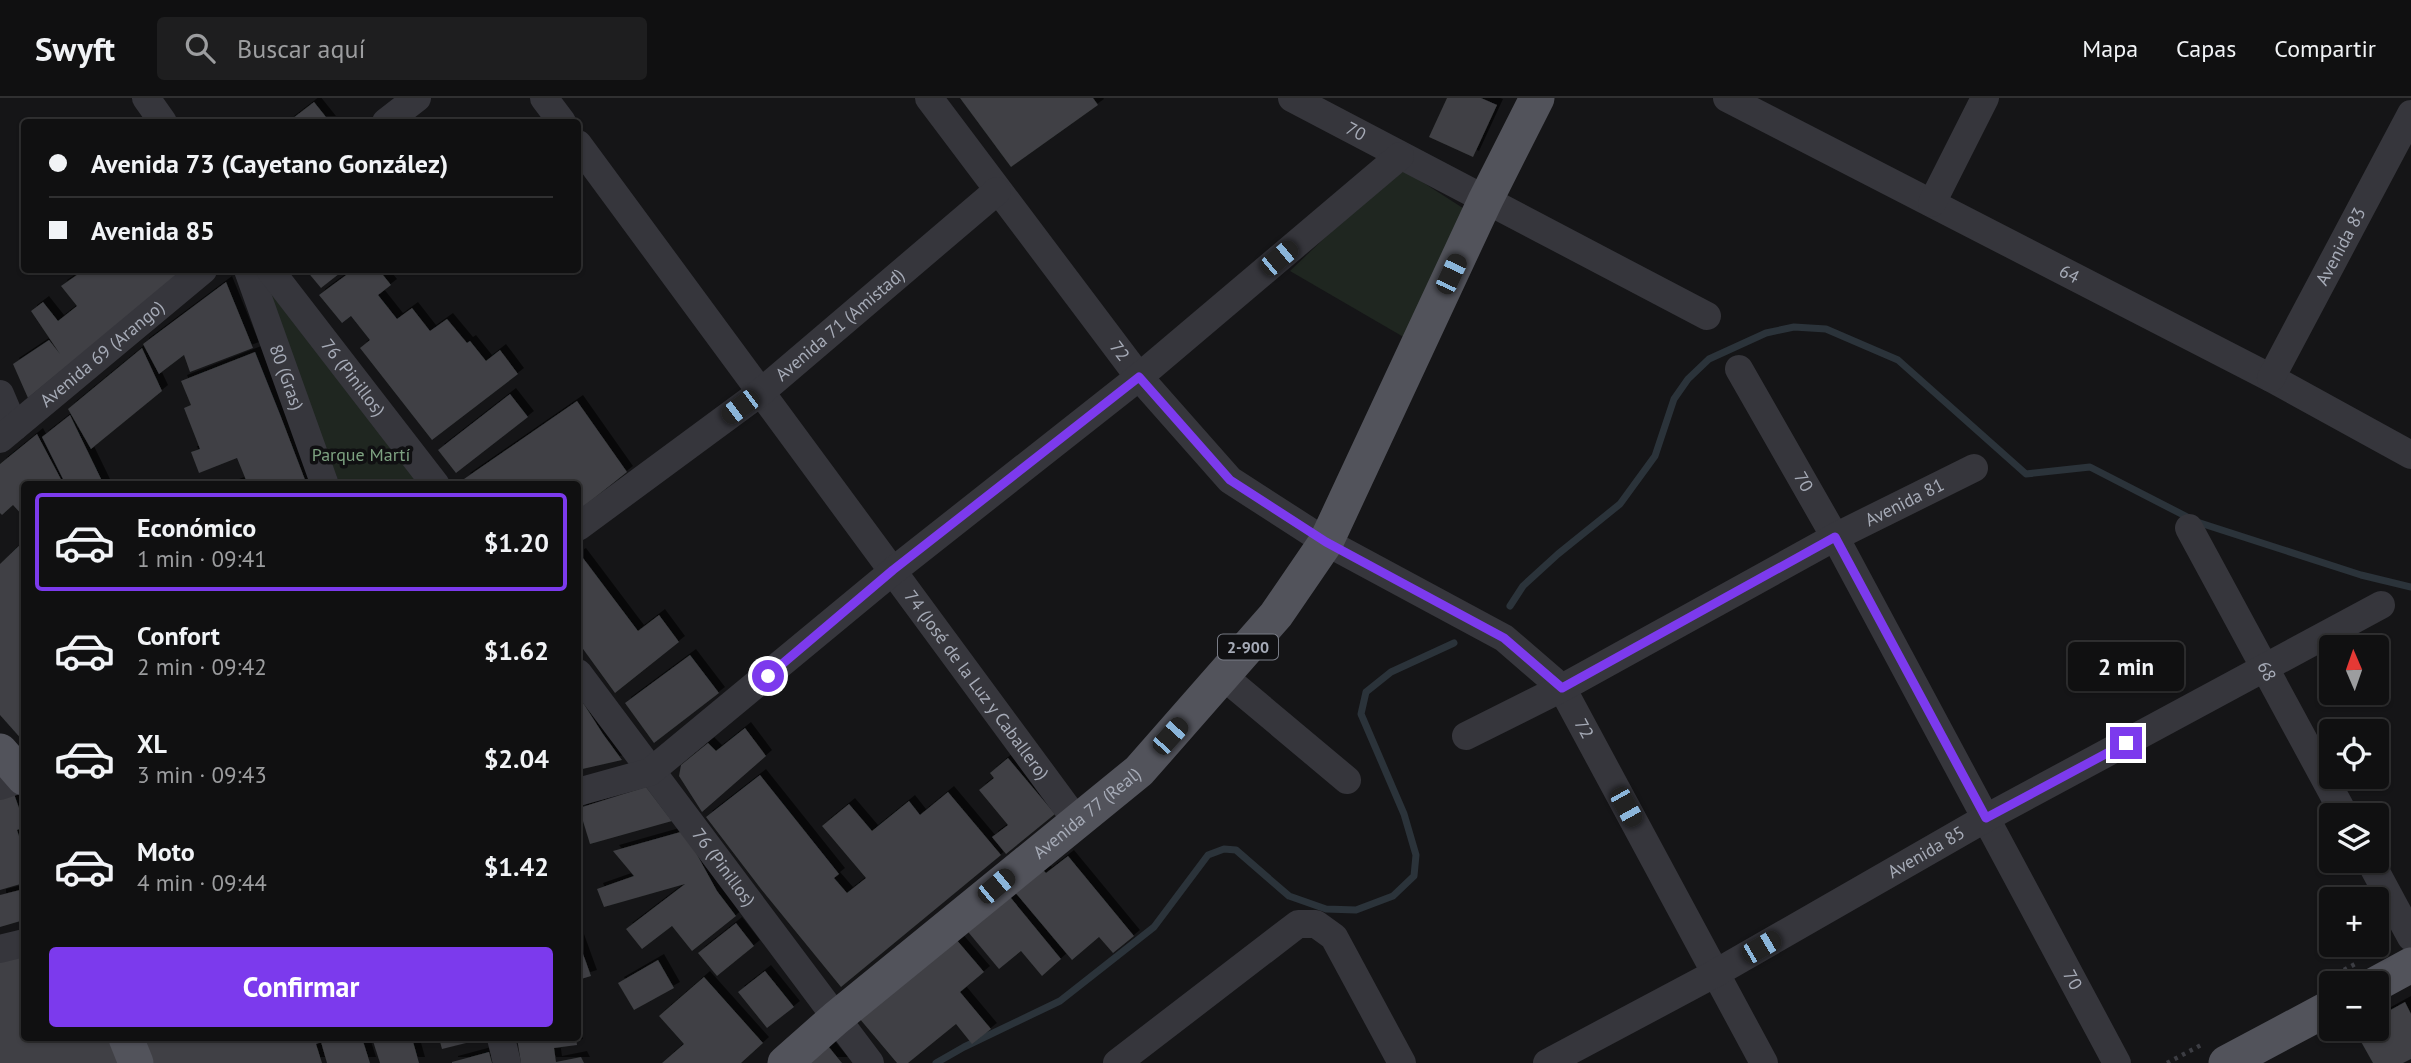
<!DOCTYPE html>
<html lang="es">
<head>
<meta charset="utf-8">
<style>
  body { margin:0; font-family:"PT Sans",sans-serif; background:#1e1e1f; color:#f1f3f6; height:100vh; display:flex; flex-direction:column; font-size:26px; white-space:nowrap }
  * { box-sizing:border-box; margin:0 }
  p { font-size:23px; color:#9c9d9f }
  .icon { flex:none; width:38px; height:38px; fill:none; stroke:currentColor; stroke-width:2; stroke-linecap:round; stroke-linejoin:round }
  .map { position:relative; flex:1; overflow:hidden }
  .side { position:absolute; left:21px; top:383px; width:560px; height:560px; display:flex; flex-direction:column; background:#101011; border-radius:7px; box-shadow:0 2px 5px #0004,0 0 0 2px #303031 }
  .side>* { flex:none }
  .guide { position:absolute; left:21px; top:21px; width:560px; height:154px; border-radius:7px; box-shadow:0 2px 5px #0004,0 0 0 2px #303031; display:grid; align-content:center; height:154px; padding:0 28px; background:#101011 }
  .needle { width:46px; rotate:358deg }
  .tools { position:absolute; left:2319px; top:537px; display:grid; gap:14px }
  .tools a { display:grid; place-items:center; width:70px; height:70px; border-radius:7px; background:#101011; box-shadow:0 2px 5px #0004,0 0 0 2px #303031; font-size:35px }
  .end { position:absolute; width:32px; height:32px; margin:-16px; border:9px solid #7c3aed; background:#fff; box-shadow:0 0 0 4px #fff }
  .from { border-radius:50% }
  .bubble { position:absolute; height:49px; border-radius:7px; background:#101011; box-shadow:0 2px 5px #0004,0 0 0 2px #303031; font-size:23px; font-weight:700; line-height:49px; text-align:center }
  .car { position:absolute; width:21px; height:42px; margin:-21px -10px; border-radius:9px; box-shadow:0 0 5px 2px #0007; background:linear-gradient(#222 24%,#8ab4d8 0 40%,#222 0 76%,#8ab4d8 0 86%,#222 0) }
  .guide b { display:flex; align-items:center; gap:24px; height:66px; font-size:26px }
  .guide b+b { border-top:2px solid #303031 }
  .guide i { width:18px; height:18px; background:#f1f3f6 }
  ul { padding:12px 0 0; list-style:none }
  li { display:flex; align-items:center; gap:21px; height:98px; margin:0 14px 10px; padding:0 14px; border:4px solid transparent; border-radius:7px }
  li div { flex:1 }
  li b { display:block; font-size:26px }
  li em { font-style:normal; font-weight:700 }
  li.active { border-color:#7c3aed }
  li>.icon { width:63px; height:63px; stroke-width:1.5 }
  .primary-button { display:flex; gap:14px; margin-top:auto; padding:14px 28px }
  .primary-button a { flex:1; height:80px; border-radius:7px; background:#7c3aed; color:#fff; font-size:28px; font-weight:700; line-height:80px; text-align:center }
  header { display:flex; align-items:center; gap:42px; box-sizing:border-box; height:98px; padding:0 35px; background:#101011; border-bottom:2px solid #303031 }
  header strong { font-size:33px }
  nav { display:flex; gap:38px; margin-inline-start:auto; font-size:24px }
  .search { width:490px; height:63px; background:#1e1e1f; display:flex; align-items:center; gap:18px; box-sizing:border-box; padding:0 24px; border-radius:7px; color:#9c9d9f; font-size:26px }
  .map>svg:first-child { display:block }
  .green { fill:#1f2620 }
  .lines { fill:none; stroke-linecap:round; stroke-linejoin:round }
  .stream { stroke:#2b333a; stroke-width:7 }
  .building { fill:#3f4044; filter:url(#shadow) }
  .path { stroke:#3c3d43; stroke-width:4.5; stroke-dasharray:3.5 5; stroke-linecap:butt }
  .minor { stroke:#36363c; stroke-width:28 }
  .major { stroke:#52535b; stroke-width:35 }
  .route { stroke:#7c3aed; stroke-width:9 }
  .labels { text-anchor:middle; stroke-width:7; stroke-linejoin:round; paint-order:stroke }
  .shield { fill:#101012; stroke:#797c86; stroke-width:2 }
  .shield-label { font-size:16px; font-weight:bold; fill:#a6abb7 }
  .street-label { font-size:18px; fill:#a6abb7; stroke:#101012 }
  .park-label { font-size:18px; fill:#7da281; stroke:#101012 }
</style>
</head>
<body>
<header>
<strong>Swyft</strong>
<div class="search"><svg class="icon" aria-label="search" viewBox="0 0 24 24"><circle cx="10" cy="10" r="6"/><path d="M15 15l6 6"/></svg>Buscar aquí</div>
<nav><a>Mapa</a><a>Capas</a><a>Compartir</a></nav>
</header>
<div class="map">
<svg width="2411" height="965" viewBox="0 0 2411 965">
  <defs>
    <filter id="shadow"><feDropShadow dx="6" dy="-6" stdDeviation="0" flood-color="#0009"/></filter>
  </defs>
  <rect width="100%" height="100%" fill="#151517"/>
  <g class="green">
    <polygon points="1399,69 1469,114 1407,241 1290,173"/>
    <polygon points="277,192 419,387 340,387 267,199"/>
  </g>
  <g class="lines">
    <g class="stream">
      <polyline points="1510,508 1523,488 1558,456 1620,406 1655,358 1674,301 1688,281 1709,261 1766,235 1794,229 1826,231 1898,262 2026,376 2090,369 2197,424 2361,477 2411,489"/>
      <polyline points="936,965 964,949 1060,903 1154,829 1208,757 1224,751 1236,752 1289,798 1326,811 1356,812 1393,798 1414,778 1416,757 1404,716 1361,616 1366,594 1391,574 1454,545"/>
    </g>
  </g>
  <g class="building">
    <polygon points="960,0 1093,0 1098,7 1011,69"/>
    <polygon points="1447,0 1481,0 1497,7 1473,59 1429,39"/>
    <polygon points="314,4 330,24 288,24"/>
    <polygon points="84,172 91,174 94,172 185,172 28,300 13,266 49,242 60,256 31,213 43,204 58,223 77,208 61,188"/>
    <polygon points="306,172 344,172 321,190"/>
    <polygon points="353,172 379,172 391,187 378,197 397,221 412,210 430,233 447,221 467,245 470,243 486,263 500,252 518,276 432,342 360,250 370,242 351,218 342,225 319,197"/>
    <polygon points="226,184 253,250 190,274 184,257 159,276 143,246"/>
    <polygon points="142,250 162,293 91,351 68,311"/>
    <polygon points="255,254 281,319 307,387 233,387 246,382 237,360 199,375 191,354 200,351 184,310 191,307 181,283"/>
    <polygon points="510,296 528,319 456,375 438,352"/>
    <polygon points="577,303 627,374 578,413 578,387 468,387 464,381"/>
    <polygon points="70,317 104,387 66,387 42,339"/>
    <polygon points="37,336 64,387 24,387 24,419 13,407 2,417 0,415 0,366"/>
    <polygon points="24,443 24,644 0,617 0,466"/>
    <polygon points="580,456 638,533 659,517 679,544 615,595 578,544 578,457"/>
    <polygon points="690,557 719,595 654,645 625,605"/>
    <polygon points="578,597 603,636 622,662 578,672"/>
    <polygon points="745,630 766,658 702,714 679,678 681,667 708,645 716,653"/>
    <polygon points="1008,660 1055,716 1006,756 992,739 1008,727 979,692 994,680 990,675"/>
    <polygon points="760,677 839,776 834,780 847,795 866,780 822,728 849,706 872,733 909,703 920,717 948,694 1001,757 841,889 761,791 706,719"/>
    <polygon points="646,689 672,723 590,746 579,710"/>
    <polygon points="13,693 24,724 24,729 17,732 24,753 24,785 0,792 0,698"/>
    <polygon points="684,733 717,793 736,818 692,853 672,828 642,851 626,831 685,786 604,809 597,791 634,778 613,753"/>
    <polygon points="1068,758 1134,838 1113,855 1099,839 1072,862 1014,793 1042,771 1046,775"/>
    <polygon points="24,791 24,822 0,829 0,797"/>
    <polygon points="1006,794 1061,861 1042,878 1021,853 999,871 964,829"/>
    <polygon points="736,825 754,848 717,878 698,855"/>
    <polygon points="955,840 984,874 960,894 991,931 972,946 956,926 908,965 897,965 859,920"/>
    <polygon points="578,842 591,878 578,882"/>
    <polygon points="24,855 24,940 112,940 122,965 0,965 0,862"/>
    <polygon points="658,862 674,890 634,912 618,885"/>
    <polygon points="765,873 794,909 767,930 738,894"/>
    <polygon points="704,879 763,945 741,965 662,965 684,946 659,918"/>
    <polygon points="2405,904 2411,916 2411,961 2403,965 2373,965 2355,933 2376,931 2376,920"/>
    <polygon points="144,940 362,940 370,965 327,965 321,944 316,946 322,965 153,965"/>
    <polygon points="372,940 412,940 419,965 380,965"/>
    <polygon points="439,940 482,940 482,941 442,951"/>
    <polygon points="517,940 576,940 577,947 554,950 556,964 581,959 584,965 521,965"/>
    <polygon points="828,948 842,965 808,965"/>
    <polygon points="489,954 492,965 452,965 452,964"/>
  </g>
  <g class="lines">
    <g class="path">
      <polyline points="2329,880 2355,866"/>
      <polyline points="2167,965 2203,946"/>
    </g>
    <g class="minor">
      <polyline points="146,0 163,24"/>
      <polyline points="544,0 562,24"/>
      <path id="s1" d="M929,0l210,279 91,103 96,62 178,96 58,50 202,375"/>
      <path id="s2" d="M1292,0l415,218"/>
      <path id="s3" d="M1727,0l544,280 140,77"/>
      <polyline points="386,24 417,0"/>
      <path id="s4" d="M578,46l498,676"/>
      <polyline points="1932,105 1985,0"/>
      <path id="s5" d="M248,172l77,215"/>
      <path id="s6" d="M270,172l166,215"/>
      <path id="s7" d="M1739,271l96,168 282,526"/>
      <path id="s8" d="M2271,280l140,-264"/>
      <polyline points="0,296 14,329"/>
      <path id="s9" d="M0,341l203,-169"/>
      <path id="s10" d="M578,429l183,-135 236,-201"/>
      <path id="s11" d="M2189,430l156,288"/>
      <path id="s12" d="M578,575l292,390"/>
      <polyline points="1223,578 1347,682"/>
      <path id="s13" d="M1466,638l96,-48 273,-151 139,-69"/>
      <polyline points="0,688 24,680"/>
      <polyline points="578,694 650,674 893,473 1139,279 1400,58"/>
      <polyline points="2370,763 2411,839"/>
      <polyline points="0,851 24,845"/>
      <polyline points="501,940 507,965"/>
      <polyline points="1117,965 1298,826 1316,826 1334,839 1402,965"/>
      <path id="s14" d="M1547,965l169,-90 270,-155 395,-213"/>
    </g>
    <g class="major">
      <polyline points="0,653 24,680"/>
      <polyline points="2376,886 2411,867"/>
      <polyline points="126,940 136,965"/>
      <path id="s15" d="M785,965l51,-45 303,-247 137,-156 50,-73 159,-341 52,-103"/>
      <polyline points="2226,965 2331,909"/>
    </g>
  </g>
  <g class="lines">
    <polyline class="route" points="768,578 893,472 1139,279 1230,382 1326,444 1504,540 1562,590 1835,439 1986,720 2126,645"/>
  </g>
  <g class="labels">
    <rect class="shield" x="1218" y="536.5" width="60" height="25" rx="5"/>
    <g class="shield-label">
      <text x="1248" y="555">2-900</text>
    </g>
    <g class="street-label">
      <text dy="6" stroke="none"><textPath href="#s2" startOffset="72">70</textPath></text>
      <text dy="6" stroke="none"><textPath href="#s8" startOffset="149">Avenida 83</textPath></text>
      <text dy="6" stroke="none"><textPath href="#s3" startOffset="385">64</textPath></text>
      <text dy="6" stroke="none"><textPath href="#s10" startOffset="331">Avenida 71 (Amistad)</textPath></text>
      <text dy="6" stroke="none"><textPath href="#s1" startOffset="317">72</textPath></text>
      <text dy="6" stroke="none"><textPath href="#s9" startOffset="133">Avenida 69 (Arango)</textPath></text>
      <text dy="6" stroke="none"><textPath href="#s5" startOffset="114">80 (Gras)</textPath></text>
      <text dy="6" stroke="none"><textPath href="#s6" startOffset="136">76 (Pinillos)</textPath></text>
      <text dy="6" stroke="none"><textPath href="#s7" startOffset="130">70</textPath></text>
      <text dy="6" stroke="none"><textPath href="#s13" startOffset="497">Avenida 81</textPath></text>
      <text dy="6" stroke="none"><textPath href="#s11" startOffset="163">68</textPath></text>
      <text dy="6" stroke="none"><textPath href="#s4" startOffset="672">74 (José de la Luz y Caballero)</textPath></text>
      <text dy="6" stroke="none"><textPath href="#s1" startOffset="926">72</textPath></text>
      <text dy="6" stroke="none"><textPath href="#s15" startOffset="392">Avenida 77 (Real)</textPath></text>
      <text dy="6" stroke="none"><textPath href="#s14" startOffset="434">Avenida 85</textPath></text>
      <text dy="6" stroke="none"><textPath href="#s12" startOffset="243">76 (Pinillos)</textPath></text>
      <text dy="6" stroke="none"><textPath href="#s7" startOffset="696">70</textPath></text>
    </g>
    <g class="park-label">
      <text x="361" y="363">Parque Martí</text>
    </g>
  </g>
</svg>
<div class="tools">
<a><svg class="needle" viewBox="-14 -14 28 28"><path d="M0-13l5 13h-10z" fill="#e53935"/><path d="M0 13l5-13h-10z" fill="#9c9d9f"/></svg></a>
<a><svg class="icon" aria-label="locate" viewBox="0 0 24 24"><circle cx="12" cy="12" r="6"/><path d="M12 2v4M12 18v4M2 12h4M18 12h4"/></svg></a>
<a><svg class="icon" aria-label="layers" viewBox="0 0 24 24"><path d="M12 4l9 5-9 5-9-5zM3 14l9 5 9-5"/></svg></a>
<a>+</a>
<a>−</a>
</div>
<i class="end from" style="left:768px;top:578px"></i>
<i class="end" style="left:2126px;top:645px"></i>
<div class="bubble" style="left:2068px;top:544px;width:116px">2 min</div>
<i class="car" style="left:1279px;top:160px;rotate:50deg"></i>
<i class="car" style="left:1451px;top:176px;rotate:25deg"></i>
<i class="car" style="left:740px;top:309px;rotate:233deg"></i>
<i class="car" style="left:1170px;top:638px;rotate:42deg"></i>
<i class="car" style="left:1626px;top:709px;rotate:151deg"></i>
<i class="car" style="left:996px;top:788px;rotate:50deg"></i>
<i class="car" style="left:1761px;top:849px;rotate:60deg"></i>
<div class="guide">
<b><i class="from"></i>Avenida 73 (Cayetano González)</b>
<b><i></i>Avenida 85</b>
</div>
<section class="side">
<ul>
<li class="active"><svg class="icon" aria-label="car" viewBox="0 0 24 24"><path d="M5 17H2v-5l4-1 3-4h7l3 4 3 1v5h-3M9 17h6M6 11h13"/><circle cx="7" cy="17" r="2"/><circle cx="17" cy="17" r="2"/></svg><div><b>Económico</b><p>1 min · 09:41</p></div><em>$1.20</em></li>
<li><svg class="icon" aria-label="car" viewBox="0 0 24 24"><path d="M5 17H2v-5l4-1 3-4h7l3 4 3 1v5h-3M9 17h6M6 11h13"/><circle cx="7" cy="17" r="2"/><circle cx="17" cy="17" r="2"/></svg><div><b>Confort</b><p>2 min · 09:42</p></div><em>$1.62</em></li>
<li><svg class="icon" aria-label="car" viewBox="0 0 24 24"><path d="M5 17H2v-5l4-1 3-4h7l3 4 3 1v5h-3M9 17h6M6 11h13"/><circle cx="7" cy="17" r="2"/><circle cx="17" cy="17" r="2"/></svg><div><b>XL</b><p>3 min · 09:43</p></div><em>$2.04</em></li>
<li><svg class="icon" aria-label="car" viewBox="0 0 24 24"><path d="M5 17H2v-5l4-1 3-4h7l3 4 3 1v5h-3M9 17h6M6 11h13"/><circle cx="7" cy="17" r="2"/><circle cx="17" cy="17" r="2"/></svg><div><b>Moto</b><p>4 min · 09:44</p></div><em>$1.42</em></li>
</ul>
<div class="primary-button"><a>Confirmar</a></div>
</section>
</div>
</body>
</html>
